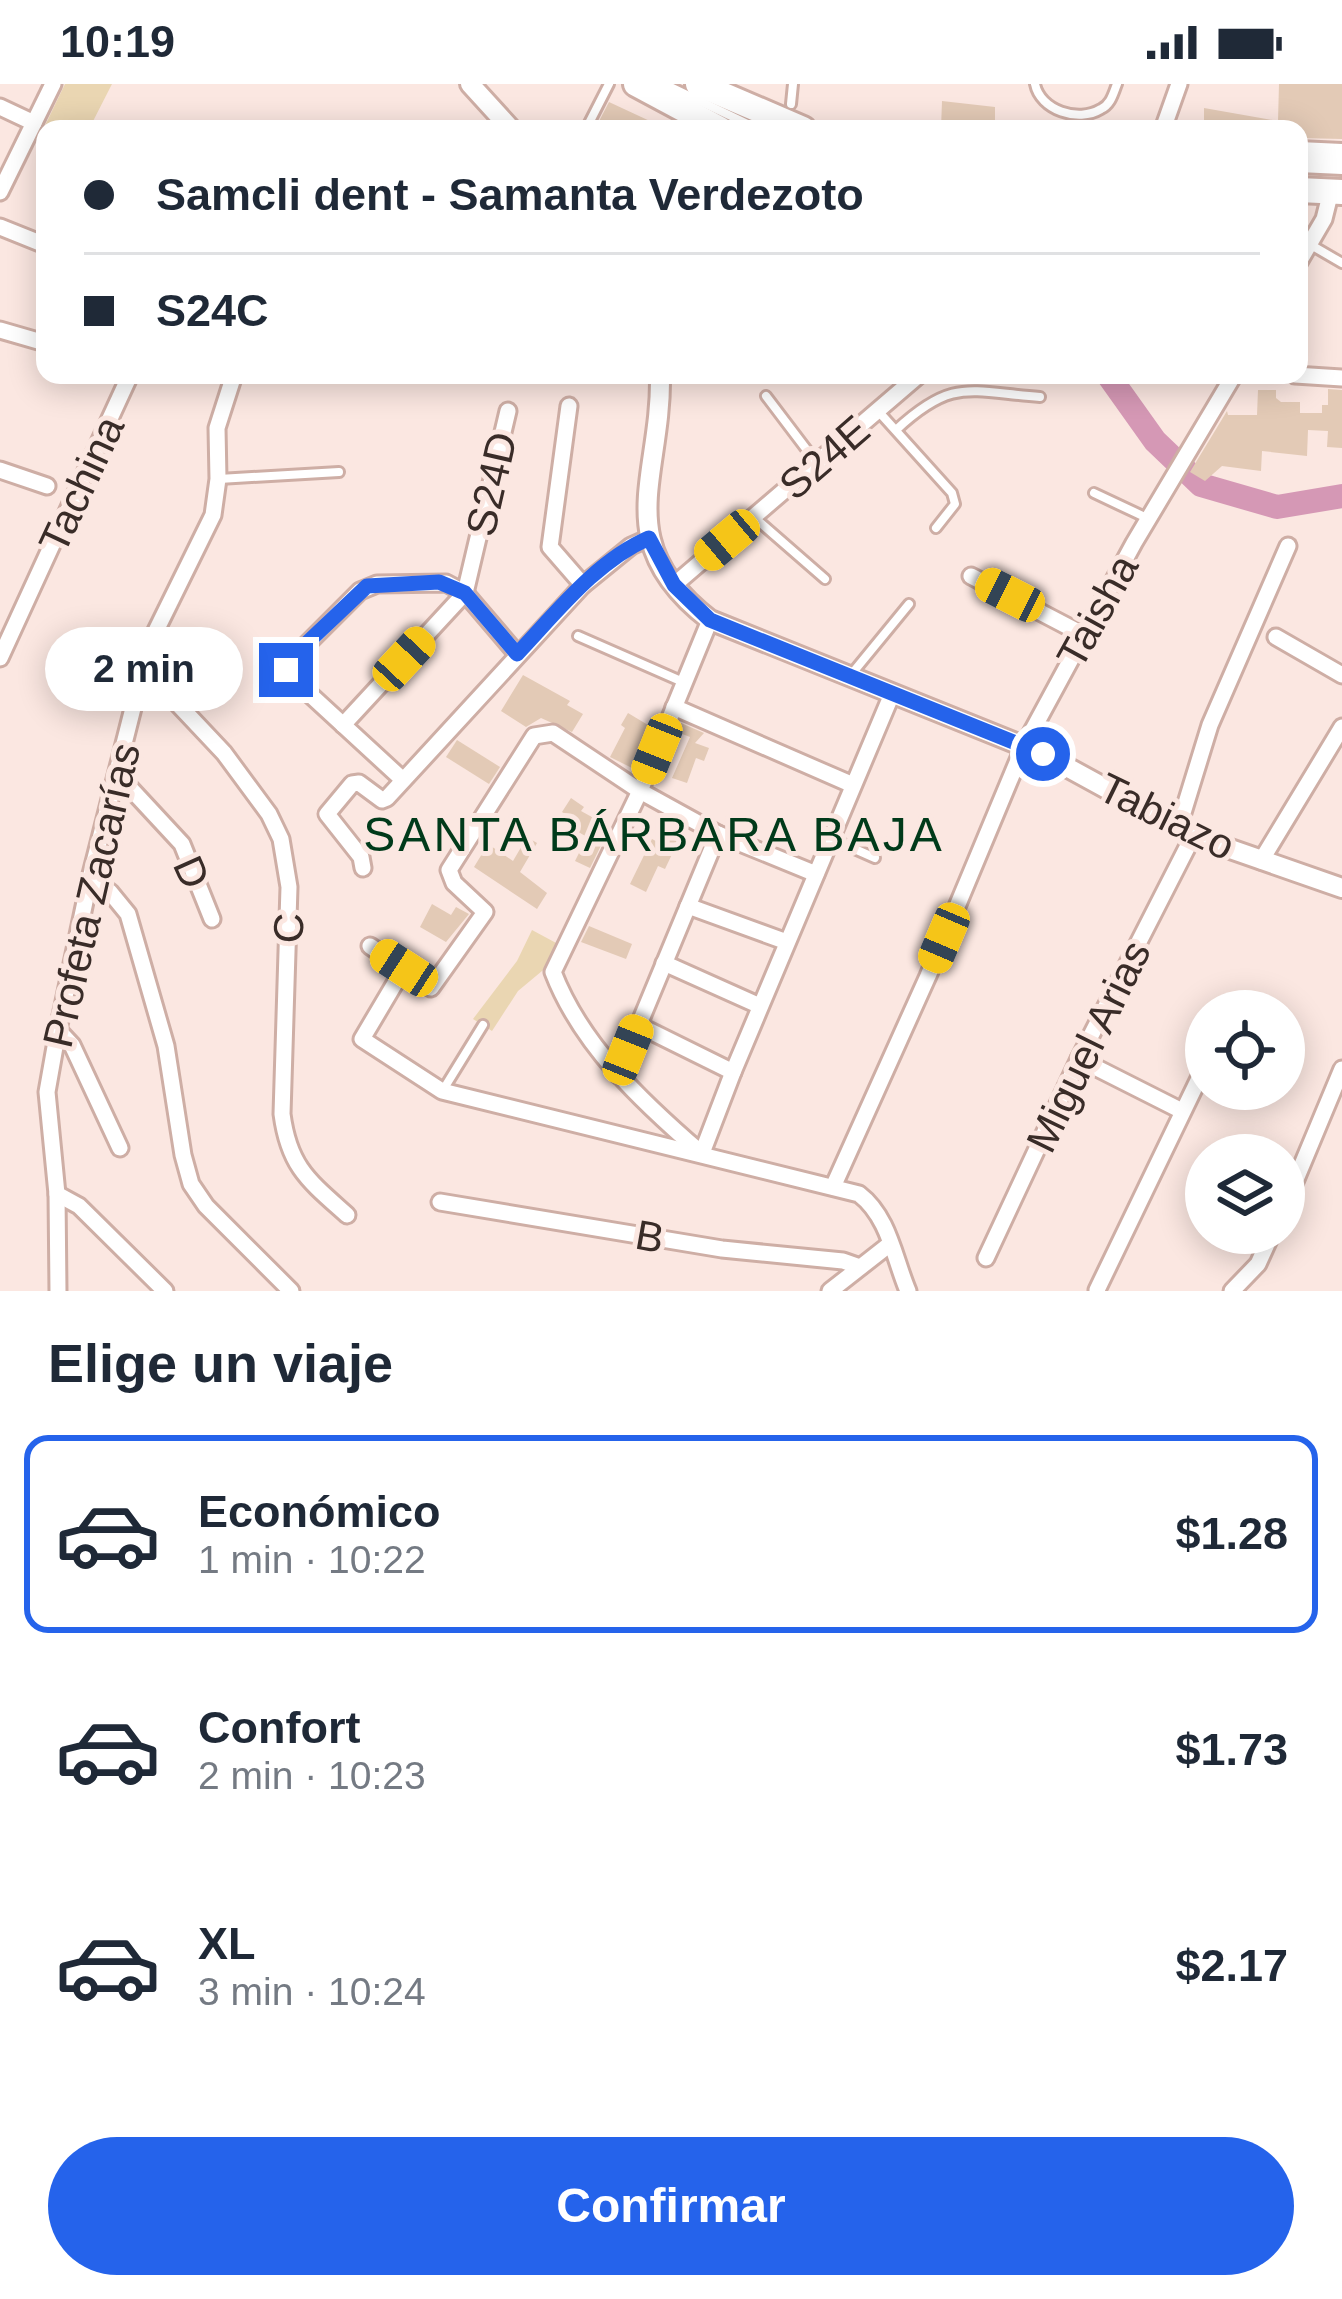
<!DOCTYPE html>
<html lang="es">
<head>
<meta charset="utf-8">
<style>
  body { margin:0; font-family:Helvetica,sans-serif; background:#f6f6f7; color:#1f2937; height:100vh; display:flex; flex-direction:column; font-size:45px; white-space:nowrap }
  * { box-sizing:border-box; margin:0 }
  p { font-size:39px; color:#747a83 }
  .icon { flex:none; width:66px; height:66px; fill:none; stroke:currentColor; stroke-width:2; stroke-linecap:round; stroke-linejoin:round }
  .map { position:relative; height:1207px; overflow:hidden }
  .side { display:flex; flex-direction:column; background:#fff; flex:1 }
  .side>* { flex:none }
  .banner { position:absolute; left:36px; top:36px; width:1272px; height:264px; border-radius:24px; box-shadow:0 6px 30px #0003; display:grid; align-content:center; height:264px; padding:0 48px; background:#fff }
  .buttons { position:absolute; left:1185px; top:906px; display:grid; gap:24px }
  .buttons a { display:grid; place-items:center; width:120px; height:120px; border-radius:50%; background:#fff; box-shadow:0 6px 30px #0003; font-size:60px }
  .end { position:absolute; width:54px; height:54px; margin:-27px; border:15px solid #2563eb; background:#fff; box-shadow:0 0 0 6px #fff }
  .from { border-radius:50% }
  .bubble { position:absolute; height:84px; border-radius:42px; background:#fff; box-shadow:0 6px 30px #0003; font-size:39px; font-weight:700; line-height:84px; text-align:center }
  .car { position:absolute; width:36px; height:72px; margin:-36px -18px; border-radius:15px; box-shadow:0 0 9px 3px #0007; background:linear-gradient(#f5c518 24%,#345 0 40%,#f5c518 0 76%,#345 0 86%,#f5c518 0) }
  .banner b { display:flex; align-items:center; gap:42px; height:114px; font-size:45px }
  .banner b+b { border-top:3px solid #e0e1e3 }
  .banner i { width:30px; height:30px; background:#1f2937 }
  ul { padding:0; list-style:none }
  li { display:flex; align-items:center; gap:36px; height:198px; margin:0 24px 18px; padding:0 24px; border:6px solid transparent; border-radius:24px }
  li div { flex:1 }
  li b { display:block; font-size:45px }
  li em { font-style:normal; font-weight:700 }
  li.active { border-color:#2563eb }
  li>.icon { width:108px; height:108px; stroke-width:1.5 }
  h2 { padding:0 48px; font-size:54px; line-height:144px }
  .action { display:flex; gap:24px; margin-top:auto; padding:24px 48px }
  .action a { flex:1; height:138px; border-radius:72px; background:#2563eb; color:#fff; font-size:48px; font-weight:700; line-height:138px; text-align:center }
  .status { display:flex; justify-content:space-between; align-items:center; height:84px; padding:0 60px; background:#fff; direction:ltr }
  .status svg { height:33px; fill:currentColor }
  .map>svg:first-child { display:block }
  .green { fill:#ead6b2 }
  .lines { fill:none; stroke-linecap:round; stroke-linejoin:round }
  .river { stroke:#d598b5; stroke-width:24 }
  .building { fill:#e3cab6 }
  .service-casing { stroke:#ceaea5; stroke-width:14 }
  .minor-casing { stroke:#ceaea5; stroke-width:21 }
  .tertiary-casing { stroke:#ceaea5; stroke-width:24 }
  .primary-casing { stroke:#ceaea5; stroke-width:30 }
  .service { stroke:#fff; stroke-width:8 }
  .minor { stroke:#fff; stroke-width:15 }
  .tertiary { stroke:#fff; stroke-width:18 }
  .primary { stroke:#fff; stroke-width:24 }
  .route { stroke:#2563eb; stroke-width:15 }
  .labels { text-anchor:middle; stroke-width:10; stroke-linejoin:round; paint-order:stroke }
  .street-label { font-size:42px; fill:#392c28; stroke:#fbe7e1 }
  .quarter-label { font-size:48px; letter-spacing:3px; fill:#003a1a; stroke:#fbe7e1 }
</style>
</head>
<body>
<div class="status"><b>10:19</b><svg viewBox="0 0 49 12"><path d="M0 12V9h3v3zM5 12V6h3v6zM10 12V3h3v9zM15 12V0h3v12zM26 1h20v11H26zM47 4h2v5h-2z"/></svg></div>
<div class="map">
<svg width="1342" height="1207" viewBox="0 0 1342 1207">
  <rect width="100%" height="100%" fill="#fbe7e1"/>
  <g class="green">
    <polygon points="65,0 112,0 89,45 45,45 45,57 39,54"/>
    <polygon points="532,846 558,860 548,882 518,907 492,947 473,935 517,877"/>
  </g>
  <g class="lines">
    <polyline class="river" points="1108,291 1155,357 1201,401 1277,423 1342,412"/>
  </g>
  <g class="building">
    <polygon points="1279,0 1342,0 1342,55 1299,54 1299,45 1204,45 1204,24 1278,37"/>
    <polygon points="942,17 995,23 995,45 941,45"/>
    <polygon points="609,18 667,45 595,45"/>
    <polygon points="1328,305 1342,306 1342,364 1327,363 1328,347 1308,346 1307,372 1262,367 1261,387 1222,382 1205,397 1190,388 1227,327 1228,331 1257,331 1258,306 1276,306 1276,314 1281,318 1300,318 1300,329 1322,329 1322,321 1328,321"/>
    <polygon points="523,591 570,617 567,621 583,630 572,648 541,634 526,643 501,627"/>
    <polygon points="628,629 653,644 636,686 610,673 625,644 621,641"/>
    <polygon points="681,639 704,649 695,659 709,664 704,677 696,674 687,699 672,694 690,653 677,648"/>
    <polygon points="457,656 500,683 489,700 446,673"/>
    <polygon points="571,714 584,723 581,727 610,743 590,784 575,777 587,753 575,746 580,739 562,728"/>
    <polygon points="675,743 683,747 665,785 658,782 646,808 630,800 652,755 665,762"/>
    <polygon points="527,753 537,759 520,788 547,809 537,825 474,783 488,760 513,777"/>
    <polygon points="432,820 451,831 456,823 469,830 446,858 420,843"/>
    <polygon points="589,842 632,860 626,875 581,858"/>
  </g>
  <g class="lines">
    <g class="service-casing">
      <g id="service">
        <polyline points="664,0 758,45"/>
        <path d="M1035,0c5,26 43,39 66,25 10,-5 12,-15 16,-25"/>
        <polyline points="791,20 793,0"/>
        <polyline points="586,45 609,0"/>
        <polyline points="1299,84 1342,86"/>
        <polyline points="1311,161 1342,179"/>
        <polyline points="766,312 816,378"/>
        <polyline points="879,328 952,409 955,420 936,444"/>
        <path d="M896,346c57,-53 74,-38 144,-33"/>
        <polyline points="219,395 339,388"/>
        <polyline points="1094,409 1147,434"/>
        <polyline points="755,434 825,495"/>
        <polyline points="578,552 683,598"/>
        <polyline points="267,568 284,585"/>
        <polyline points="850,592 909,520"/>
        <polyline points="832,755 875,774"/>
        <polyline points="443,1006 483,941"/>
      </g>
    </g>
    <g class="minor-casing">
      <g id="minor">
        <polyline points="0,23 34,39"/>
        <polyline points="1163,45 1179,0"/>
        <polyline points="0,108 53,0"/>
        <polyline points="0,143 45,161"/>
        <polyline points="1299,178 1324,135 1331,107"/>
        <polyline points="0,246 45,259"/>
        <polyline points="1295,291 1342,294"/>
        <polyline points="569,322 550,463 583,501"/>
        <polyline points="0,386 47,402"/>
        <polyline points="971,492 1084,551"/>
        <polyline points="674,501 919,291"/>
        <polyline points="1276,553 1342,591"/>
        <polyline points="0,574 130,291"/>
        <path d="M143,583l81,86 45,61 12,25 8,48 -7,227c7,53 27,67 65,101"/>
        <polyline points="674,623 853,701"/>
        <polyline points="343,641 465,509 508,327"/>
        <polyline points="118,691 182,760 212,835"/>
        <polyline points="403,696 290,592 285,586 288,579 360,507 377,500 446,499 465,509 517,570"/>
        <polyline points="1178,745 1210,641 1288,462"/>
        <polyline points="1261,777 1342,643"/>
        <polyline points="363,784 361,773 327,730 352,700 359,699 382,716 387,714 583,501 631,462 649,454"/>
        <polyline points="90,794 110,808 128,830 166,962 183,1071 191,1100 206,1122 291,1207"/>
        <polyline points="688,822 787,858"/>
        <polyline points="370,862 431,904 485,828 454,799 449,786 534,652 553,649 640,707 718,750 816,790"/>
        <polyline points="664,879 760,922"/>
        <path d="M404,884l-42,71 80,52 417,103c30,23 35,64 49,97"/>
        <polyline points="638,941 733,988"/>
        <polyline points="58,946 72,961 120,1064"/>
        <polyline points="1079,975 1182,1027"/>
        <polyline points="618,991 718,750"/>
        <path d="M700,1068c-58,-50 -119,-107 -147,-180l87,-181 70,-171"/>
        <polyline points="702,1069 733,988 892,610"/>
        <polyline points="833,1103 928,892 1024,662 1134,459 1234,291"/>
        <polyline points="57,1110 79,1122 165,1207"/>
        <polyline points="440,1118 722,1165 843,1177 860,1183"/>
        <polyline points="1284,1124 1342,985"/>
        <polyline points="986,1174 1079,975 1193,752"/>
        <polyline points="1097,1206 1206,980"/>
        <polyline points="58,1207 57,1110 47,1008 58,946 90,794 149,561 213,431 218,395 217,344 234,291"/>
        <polyline points="830,1207 890,1160"/>
        <polyline points="1232,1207 1258,1180 1272,1149"/>
      </g>
    </g>
    <g class="tertiary-casing">
      <g id="tertiary">
        <polyline points="470,0 511,45"/>
        <path d="M660,291c2,102 -52,167 50,245l333,134 150,82 149,52"/>
      </g>
    </g>
    <g class="primary-casing">
      <g id="primary">
        <polyline points="636,0 720,45"/>
        <polyline points="698,0 803,45"/>
        <polyline points="1299,70 1342,72"/>
        <polyline points="1299,106 1342,108"/>
      </g>
    </g>
    <use href="#service" class="service"/>
    <use href="#minor" class="minor"/>
    <use href="#tertiary" class="tertiary"/>
    <use href="#primary" class="primary"/>
  </g>
  <g class="lines">
    <path class="route" d="M286,586l1,-8 80,-76 72,-4 26,11 52,61c39,-41 79,-93 132,-116l25,47 36,35 333,134"/>
  </g>
  <g class="labels">
    <g class="street-label">
      <text transform="translate(824 373) rotate(-41)" y="15">S24E</text>
      <text transform="translate(81 400) rotate(-65)" y="15">Tachina</text>
      <text transform="translate(491 400) rotate(-77)" y="15">S24D</text>
      <text transform="translate(1097 527) rotate(-61)" y="15">Taisha</text>
      <text transform="translate(1167 732) rotate(26)" y="15">Tabiazo</text>
      <text transform="translate(192 788) rotate(66)" y="15">D</text>
      <text transform="translate(91 811) rotate(-77)" y="15">Profeta Zacarías</text>
      <text transform="translate(288 844) rotate(-88)" y="15">C</text>
      <text transform="translate(1088 962) rotate(-64)" y="15">Miguel Arias</text>
      <text transform="translate(650 1152) rotate(10)" y="15">B</text>
    </g>
    <g class="quarter-label">
      <text x="654" y="767">SANTA BÁRBARA BAJA</text>
    </g>
  </g>
</svg>
<div class="buttons">
<a><svg class="icon" aria-label="locate" viewBox="0 0 24 24"><circle cx="12" cy="12" r="6"/><path d="M12 2v4M12 18v4M2 12h4M18 12h4"/></svg></a>
<a><svg class="icon" aria-label="layers" viewBox="0 0 24 24"><path d="M12 4l9 5-9 5-9-5zM3 14l9 5 9-5"/></svg></a>
</div>
<i class="end from" style="left:1043px;top:670px"></i>
<i class="end" style="left:286px;top:586px"></i>
<div class="bubble" style="left:45px;top:543px;width:198px">2 min</div>
<i class="car" style="left:727px;top:456px;rotate:230deg"></i>
<i class="car" style="left:1010px;top:511px;rotate:297deg"></i>
<i class="car" style="left:404px;top:575px;rotate:43deg"></i>
<i class="car" style="left:657px;top:665px;rotate:202deg"></i>
<i class="car" style="left:944px;top:854px;rotate:203deg"></i>
<i class="car" style="left:404px;top:884px;rotate:303deg"></i>
<i class="car" style="left:628px;top:966px;rotate:22deg"></i>
<div class="banner">
<b><i class="from"></i>Samcli dent - Samanta Verdezoto</b>
<b><i></i>S24C</b>
</div>
</div>
<section class="side">
<h2>Elige un viaje</h2>
<ul>
<li class="active"><svg class="icon" aria-label="car" viewBox="0 0 24 24"><path d="M5 17H2v-5l4-1 3-4h7l3 4 3 1v5h-3M9 17h6M6 11h13"/><circle cx="7" cy="17" r="2"/><circle cx="17" cy="17" r="2"/></svg><div><b>Económico</b><p>1 min · 10:22</p></div><em>$1.28</em></li>
<li><svg class="icon" aria-label="car" viewBox="0 0 24 24"><path d="M5 17H2v-5l4-1 3-4h7l3 4 3 1v5h-3M9 17h6M6 11h13"/><circle cx="7" cy="17" r="2"/><circle cx="17" cy="17" r="2"/></svg><div><b>Confort</b><p>2 min · 10:23</p></div><em>$1.73</em></li>
<li><svg class="icon" aria-label="car" viewBox="0 0 24 24"><path d="M5 17H2v-5l4-1 3-4h7l3 4 3 1v5h-3M9 17h6M6 11h13"/><circle cx="7" cy="17" r="2"/><circle cx="17" cy="17" r="2"/></svg><div><b>XL</b><p>3 min · 10:24</p></div><em>$2.17</em></li>
</ul>
<div class="action"><a>Confirmar</a></div>
</section>
</body>
</html>
